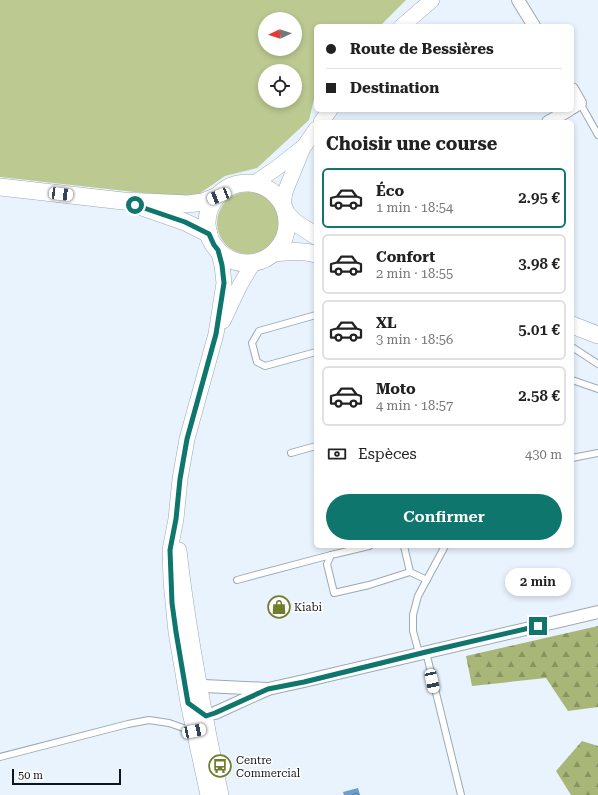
<!DOCTYPE html>
<html lang="fr">
<head>
<meta charset="utf-8">
<style>
  body { margin:0; font-family:"Roboto Serif",serif; background:#f6f6f6; color:#222; height:100vh; display:flex; flex-direction:column; font-size:15px; white-space:nowrap }
  * { box-sizing:border-box; margin:0 }
  p { font-size:13px; color:#767676 }
  .icon { flex:none; width:22px; height:22px; fill:none; stroke:currentColor; stroke-width:2; stroke-linecap:round; stroke-linejoin:round }
  .map { position:relative; flex:1; overflow:hidden }
  .side { position:absolute; left:314px; top:120px; width:260px; height:428px; display:flex; flex-direction:column; background:#fff; border-radius:6px; box-shadow:0 2px 6px #0003 }
  .side>* { flex:none }
  .top-card { position:absolute; left:314px; top:24px; width:260px; height:88px; border-radius:6px; box-shadow:0 2px 6px #0003; display:grid; align-content:center; height:88px; padding:0 12px; background:#fff }
  .needle { width:26px; rotate:266deg }
  .buttons { position:absolute; left:258px; top:12px; display:grid; gap:8px }
  .buttons a { display:grid; place-items:center; width:44px; height:44px; border-radius:50%; background:#fff; box-shadow:0 2px 6px #0003; font-size:20px }
  .scale { position:absolute; left:12px; bottom:10px; width:109px; box-sizing:border-box; padding-left:4px; border:2px solid #101519; border-top:0; font-size:11px; line-height:14px; white-space:nowrap; color:#101519; -webkit-text-stroke:3px #fff; paint-order:stroke }
  .end { position:absolute; width:18px; height:18px; margin:-9px; border:5px solid #0f766e; background:#fff; box-shadow:0 0 0 2px #fff }
  .from { border-radius:50% }
  .bubble { position:absolute; height:28px; border-radius:14px; background:#fff; box-shadow:0 2px 6px #0003; font-size:13px; font-weight:600; line-height:28px; text-align:center }
  .car { position:absolute; width:12px; height:24px; margin:-12px -6px; border-radius:5px; box-shadow:0 0 3px 1px #0007; background:linear-gradient(#fff 24%,#345 0 40%,#fff 0 76%,#345 0 86%,#fff 0) }
  .top-card b { display:flex; align-items:center; gap:14px; height:38px; font-size:15px }
  .top-card b+b { border-top:1px solid #e0e0e0 }
  .top-card i { width:10px; height:10px; background:#222 }
  ul { padding:0; list-style:none }
  li { display:flex; align-items:center; gap:12px; height:60px; margin:0 8px 6px; padding:0 4px; border:2px solid #e0e0e0; border-radius:6px }
  li div { flex:1 }
  li b { display:block; font-size:15px }
  li em { font-style:normal; font-weight:600 }
  li.selected { border-color:#0f766e }
  li>.icon { width:36px; height:36px; stroke-width:1.5 }
  h2 { padding:0 12px; font-size:18px; line-height:48px }
  .pay { display:flex; align-items:center; gap:10px; height:44px; padding:0 12px; font-size:15px }
  .pay p { margin-inline-start:auto }
  .cta { display:flex; gap:8px; margin-top:auto; padding:8px 12px }
  .cta a { flex:1; height:46px; border-radius:24px; background:#0f766e; color:#fff; font-size:16px; font-weight:600; line-height:46px; text-align:center }
  .map>svg:first-child { display:block }
  .grass { fill:#bcc991; fill-rule:evenodd }
  .forest { fill:url(#forest-firs) }
  .water { fill:url(#water-waves) }
  .lines { fill:none; stroke-linecap:round; stroke-linejoin:round }
  .service-casing { stroke:#9ca8b4; stroke-width:8 }
  .minor-casing { stroke:#9ca8b4; stroke-width:14 }
  .tertiary-casing { stroke:#9ca8b4; stroke-width:16 }
  .secondary-casing { stroke:#9ca8b4; stroke-width:18 }
  .service { stroke:#fff; stroke-width:6 }
  .minor { stroke:#fff; stroke-width:12 }
  .tertiary { stroke:#fff; stroke-width:15 }
  .secondary { stroke:#fff; stroke-width:17 }
  .route { stroke:#0f766e; stroke-width:5 }
  .labels { text-anchor:middle; stroke-width:3; stroke-linejoin:round; paint-order:stroke }
  .poi-label { font-size:11px; fill:#101519; stroke:#fff; text-anchor:start }
</style>
</head>
<body>
<div class="map">
<svg width="598" height="795" viewBox="0 0 598 795">
  <defs>
    <pattern id="forest-firs" width="22" height="20" patternUnits="userSpaceOnUse"><rect width="22" height="20" fill="#a8b677"/><path d="M5 1l3.5 6h-7zM16 11l3.5 6h-7z" fill="#879361"/></pattern>
    <pattern id="water-waves" width="16" height="10" patternUnits="userSpaceOnUse"><rect width="16" height="10" fill="#6d9ecd"/><path d="M0 5q4-4 8 0t8 0" fill="none" stroke="#5880a6"/></pattern>
  </defs>
  <rect width="100%" height="100%" fill="#e9f3fd"/>
  <g class="grass">
    <path d="M0,0h406l-26,26h-64v65l-7,29 -52,48 -32,8 -26,18 -11,4 -188,-21zM265,19h30v30h-30zM265,71h30v30h-30z"/>
    <circle cx="248" cy="223" r="31"/>
  </g>
  <g class="forest">
    <polygon points="598,626 598,707 568,711 546,678 472,686 466,656"/>
    <polygon points="582,741 598,746 598,795 571,795 556,771"/>
  </g>
  <polygon class="water" points="358,788 360,795 344,795 343,792"/>
  <g class="lines">
    <g class="service-casing">
      <g id="service">
        <polyline points="580,103 598,135"/>
        <polyline points="316,315 259,331 252,343 257,362 265,366 316,352"/>
        <polyline points="572,347 598,364"/>
        <polyline points="572,380 598,389"/>
        <polyline points="291,453 316,446"/>
        <polyline points="572,458 598,453"/>
        <polyline points="369,546 331,555 327,564 334,593 369,585 410,572 427,580"/>
        <polyline points="404,546 410,572"/>
        <polyline points="237,580 331,555"/>
        <polyline points="426,652 461,795"/>
        <polyline points="419,653 413,631 413,615 418,596 445,546"/>
        <polyline points="0,757 128,724 149,720 169,723 192,731"/>
      </g>
    </g>
    <g class="minor-casing">
      <g id="minor">
        <polyline points="518,0 534,26"/>
        <polyline points="572,89 580,103 572,108"/>
        <polyline points="548,122 569,110"/>
        <polyline points="195,694 200,687 204,686 268,689"/>
        <polyline points="199,711 206,715 215,713 268,689 304,681 598,612"/>
      </g>
    </g>
    <g class="tertiary-casing">
      <g id="tertiary">
        <polyline points="402,26 432,0"/>
        <polyline points="321,122 330,110"/>
        <polyline points="253,184 278,167 302,148"/>
        <polyline points="283,205 285,192 303,148 316,129"/>
        <polyline points="223,321 239,287 253,263"/>
        <path d="M179,550c9,82 25,164 42,245"/>
        <polyline points="208,795 188,703 176,632 171,581 170,550 176,519 180,479 187,439 216,334 224,283 222,265 218,250"/>
      </g>
    </g>
    <g class="secondary-casing">
      <g id="secondary">
        <circle cx="247" cy="223" r="40"/>
        <polyline points="0,187 123,201 188,204 203,202 219,195"/>
        <polyline points="142,207 185,222 209,234"/>
        <polyline points="286,213 296,223 316,236"/>
        <path d="M274,253c14,-2 28,-3 42,1"/>
        <polyline points="572,325 598,335"/>
      </g>
    </g>
    <use href="#service" class="service"/>
    <use href="#minor" class="minor"/>
    <use href="#tertiary" class="tertiary"/>
    <use href="#secondary" class="secondary"/>
  </g>
  <g class="lines">
    <polyline class="route" points="135,205 185,222 209,234 214,245 218,250 222,265 224,283 216,334 187,439 180,479 176,519 170,550 172,603 176,632 188,703 206,716 215,713 268,689 304,682 426,652 538,626"/>
  </g>
  <defs>
    <g id="shop-ring" transform="scale(1.15)"><circle r="9.5" fill="#fff" stroke="#6f7e2c" stroke-width="1.5"/><path d="M-5-2.5h2.3a2.7 3.5 0 0 1 5.4 0H5L5.5 6h-11ZM-1.5-2.5h3a1.5 2.3 0 0 0-3 0Z" fill="#6f7e2c"/></g>
    <g id="bus-ring" transform="scale(1.15)"><circle r="9.5" fill="#fff" stroke="#6f7e2c" stroke-width="1.5"/><path d="M-5-6H5V4H4V6H2V4H-2V6H-4V4H-5ZM-3.5-4V0h7V-4ZM-3.5 1.2v1.5H-2V1.2ZM2 1.2v1.5H3.5V1.2Z" fill="#6f7e2c"/></g>
  </defs>
  <g fill-rule="evenodd">
    <use href="#shop-ring" x="279" y="607"/>
    <use href="#bus-ring" x="220" y="766"/>
  </g>
  <g class="labels">
    <g class="poi-label">
      <text x="294" y="611">Kiabi</text>
      <text x="236" y="764">Centre<tspan x="236" dy="13">Commercial</tspan></text>
    </g>
  </g>
</svg>
<div class="buttons">
<a><svg class="needle" viewBox="-14 -14 28 28"><path d="M0-13l5 13h-10z" fill="#e53935"/><path d="M0 13l5-13h-10z" fill="#767676"/></svg></a>
<a><svg class="icon" aria-label="locate" viewBox="0 0 24 24"><circle cx="12" cy="12" r="6"/><path d="M12 2v4M12 18v4M2 12h4M18 12h4"/></svg></a>
</div>
<div class="scale">50 m</div>
<i class="end from" style="left:135px;top:205px"></i>
<i class="end" style="left:538px;top:626px"></i>
<div class="bubble" style="left:505px;top:568px;width:66px">2 min</div>
<i class="car" style="left:61px;top:194px;rotate:97deg"></i>
<i class="car" style="left:219px;top:196px;rotate:248deg"></i>
<i class="car" style="left:432px;top:681px;rotate:168deg"></i>
<i class="car" style="left:194px;top:731px;rotate:78deg"></i>
<div class="top-card">
<b><i class="from"></i>Route de Bessières</b>
<b><i></i>Destination</b>
</div>
<section class="side">
<h2>Choisir une course</h2>
<ul>
<li class="selected"><svg class="icon" aria-label="car" viewBox="0 0 24 24"><path d="M5 17H2v-5l4-1 3-4h7l3 4 3 1v5h-3M9 17h6M6 11h13"/><circle cx="7" cy="17" r="2"/><circle cx="17" cy="17" r="2"/></svg><div><b>Éco</b><p>1 min · 18:54</p></div><em>2.95 €</em></li>
<li><svg class="icon" aria-label="car" viewBox="0 0 24 24"><path d="M5 17H2v-5l4-1 3-4h7l3 4 3 1v5h-3M9 17h6M6 11h13"/><circle cx="7" cy="17" r="2"/><circle cx="17" cy="17" r="2"/></svg><div><b>Confort</b><p>2 min · 18:55</p></div><em>3.98 €</em></li>
<li><svg class="icon" aria-label="car" viewBox="0 0 24 24"><path d="M5 17H2v-5l4-1 3-4h7l3 4 3 1v5h-3M9 17h6M6 11h13"/><circle cx="7" cy="17" r="2"/><circle cx="17" cy="17" r="2"/></svg><div><b>XL</b><p>3 min · 18:56</p></div><em>5.01 €</em></li>
<li><svg class="icon" aria-label="car" viewBox="0 0 24 24"><path d="M5 17H2v-5l4-1 3-4h7l3 4 3 1v5h-3M9 17h6M6 11h13"/><circle cx="7" cy="17" r="2"/><circle cx="17" cy="17" r="2"/></svg><div><b>Moto</b><p>4 min · 18:57</p></div><em>2.58 €</em></li>
</ul>
<div class="pay"><svg class="icon" aria-label="cash" viewBox="0 0 24 24"><path d="M3 7h18v10H3z"/><circle cx="12" cy="12" r="2"/></svg>Espèces<p>430 m</p></div>
<div class="cta"><a>Confirmer</a></div>
</section>
</div>
</body>
</html>
